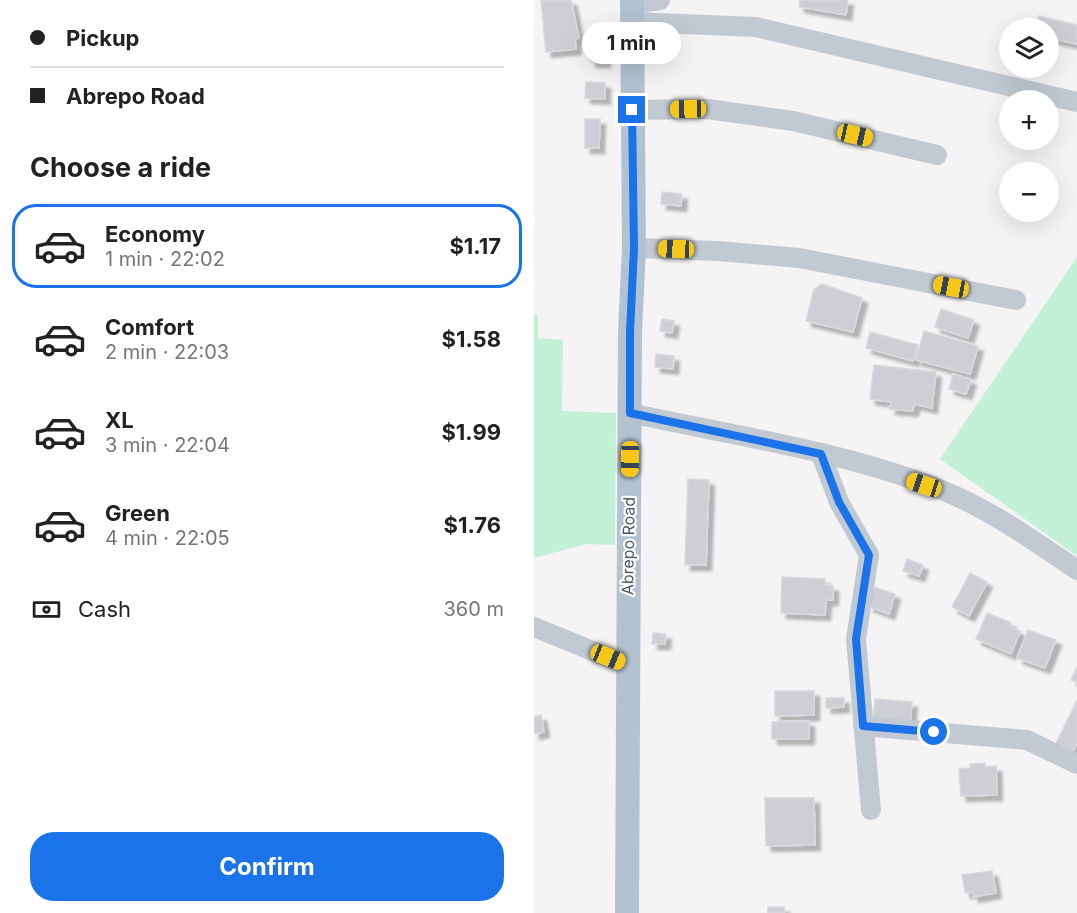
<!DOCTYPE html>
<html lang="en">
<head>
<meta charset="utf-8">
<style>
  body { margin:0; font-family:Inter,sans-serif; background:#f6f6f6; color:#222; height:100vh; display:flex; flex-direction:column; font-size:22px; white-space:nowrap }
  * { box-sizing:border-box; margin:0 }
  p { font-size:20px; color:#767676 }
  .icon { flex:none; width:33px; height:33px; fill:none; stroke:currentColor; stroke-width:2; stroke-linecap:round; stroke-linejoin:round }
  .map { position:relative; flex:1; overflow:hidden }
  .drawer { display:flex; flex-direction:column; background:#fff; width:534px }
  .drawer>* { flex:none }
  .top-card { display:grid; align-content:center; height:132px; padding:0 30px; background:#fff }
  .fabs { position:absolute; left:465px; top:18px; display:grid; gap:12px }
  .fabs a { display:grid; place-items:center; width:60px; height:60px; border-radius:50%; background:#fff; box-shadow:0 6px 24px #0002; font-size:30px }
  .end { position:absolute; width:27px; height:27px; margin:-14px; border:8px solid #1a73e8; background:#fff; box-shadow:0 0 0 3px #fff }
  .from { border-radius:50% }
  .bubble { position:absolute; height:42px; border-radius:21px; background:#fff; box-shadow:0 6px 24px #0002; font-size:20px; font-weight:700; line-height:42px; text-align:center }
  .car { position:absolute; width:18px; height:36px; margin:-18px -9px; border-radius:8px; box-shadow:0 0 4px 2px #0007; background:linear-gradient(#f5c518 24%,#345 0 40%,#f5c518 0 76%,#345 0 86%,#f5c518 0) }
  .top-card b { display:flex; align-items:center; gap:21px; height:57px; font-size:22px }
  .top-card b+b { border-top:2px solid #e0e0e0 }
  .top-card i { width:15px; height:15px; background:#222 }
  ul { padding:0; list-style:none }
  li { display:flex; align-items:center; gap:18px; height:84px; margin:0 12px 9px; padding:0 18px; border:3px solid transparent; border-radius:24px }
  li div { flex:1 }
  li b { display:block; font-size:22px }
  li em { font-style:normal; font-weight:700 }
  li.active { border-color:#1a73e8 }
  li>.icon { width:54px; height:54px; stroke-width:1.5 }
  h2 { padding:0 30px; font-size:27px; line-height:72px }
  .pay { display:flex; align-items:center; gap:15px; height:66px; padding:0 30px; font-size:22px }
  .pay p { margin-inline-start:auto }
  .button { display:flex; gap:12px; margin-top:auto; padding:12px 30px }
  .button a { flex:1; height:69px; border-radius:24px; background:#1a73e8; color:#fff; font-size:24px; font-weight:700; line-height:69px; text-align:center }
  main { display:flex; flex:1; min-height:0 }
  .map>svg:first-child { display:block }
  .green { fill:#c3f1d5 }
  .building { fill:#cdcfd5; stroke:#d7d9de; stroke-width:1.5; filter:url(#shadow) }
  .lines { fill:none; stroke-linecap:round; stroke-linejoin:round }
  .minor { stroke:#c1cad2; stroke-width:20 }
  .major { stroke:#b3c2d1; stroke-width:24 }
  .route { stroke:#1a73e8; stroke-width:8 }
  .labels { text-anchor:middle; stroke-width:4.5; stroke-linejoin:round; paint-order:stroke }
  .street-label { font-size:16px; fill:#4a5661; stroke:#fff }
</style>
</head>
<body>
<main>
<section class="drawer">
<div class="top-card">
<b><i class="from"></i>Pickup</b>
<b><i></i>Abrepo Road</b>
</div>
<h2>Choose a ride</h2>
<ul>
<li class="active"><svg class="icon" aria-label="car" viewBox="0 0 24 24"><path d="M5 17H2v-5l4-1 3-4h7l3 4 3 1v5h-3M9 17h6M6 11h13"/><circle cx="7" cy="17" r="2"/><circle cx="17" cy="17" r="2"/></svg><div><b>Economy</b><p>1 min · 22:02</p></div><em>$1.17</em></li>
<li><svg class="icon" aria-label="car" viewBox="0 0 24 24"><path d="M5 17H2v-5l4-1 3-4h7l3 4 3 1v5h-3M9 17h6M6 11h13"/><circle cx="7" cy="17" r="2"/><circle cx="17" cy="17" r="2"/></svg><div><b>Comfort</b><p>2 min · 22:03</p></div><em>$1.58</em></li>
<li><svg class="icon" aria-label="car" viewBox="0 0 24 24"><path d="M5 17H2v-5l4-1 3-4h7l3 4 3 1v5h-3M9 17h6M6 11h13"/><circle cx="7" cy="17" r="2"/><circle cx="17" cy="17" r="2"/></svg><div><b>XL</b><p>3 min · 22:04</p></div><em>$1.99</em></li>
<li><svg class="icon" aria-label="car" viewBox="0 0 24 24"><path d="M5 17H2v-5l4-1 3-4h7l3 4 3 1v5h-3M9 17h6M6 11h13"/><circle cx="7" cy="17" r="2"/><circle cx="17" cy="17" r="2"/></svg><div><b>Green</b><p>4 min · 22:05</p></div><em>$1.76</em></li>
</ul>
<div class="pay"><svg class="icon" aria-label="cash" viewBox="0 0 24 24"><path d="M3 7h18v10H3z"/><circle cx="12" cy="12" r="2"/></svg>Cash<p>360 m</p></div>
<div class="button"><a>Confirm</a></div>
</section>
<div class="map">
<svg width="543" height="913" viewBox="0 0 543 913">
  <defs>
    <filter id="shadow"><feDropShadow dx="5.5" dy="5.5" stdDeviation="1.5" flood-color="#0004"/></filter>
  </defs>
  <rect width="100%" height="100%" fill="#f5f3f3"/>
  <g class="green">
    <polygon points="543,257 543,556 406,459"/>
    <polygon points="0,314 4,315 4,338 29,340 28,411 82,413 81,545 52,544 0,558"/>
  </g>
  <g class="building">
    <polygon points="7,0 37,0 45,38 41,39 42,49 12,52"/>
    <polygon points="266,0 314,0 312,15 265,7"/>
    <polygon points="505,16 543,25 543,44 514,38 514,28 502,28"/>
    <polygon points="53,49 71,49 71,62 57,62"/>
    <polygon points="52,82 71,83 71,99 51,98"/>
    <polygon points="51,119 66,119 65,148 51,148"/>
    <polygon points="128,192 148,194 147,206 127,204"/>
    <polygon points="288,284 328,298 319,332 272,321 280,289"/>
    <polygon points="407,309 440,320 434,338 401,327"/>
    <polygon points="128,319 140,321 138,333 126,331"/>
    <polygon points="390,331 444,346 436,374 382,360"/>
    <polygon points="336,332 384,345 379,361 332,348"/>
    <polygon points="122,354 140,356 139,369 121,367"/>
    <polygon points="340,365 402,372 398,408 380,404 379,411 356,409 357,402 336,399"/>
    <polygon points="419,374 437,380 432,394 415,389"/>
    <polygon points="154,479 175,480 172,565 151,565"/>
    <polygon points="373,559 389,565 385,576 369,571"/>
    <polygon points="436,573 453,582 435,616 418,607"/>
    <polygon points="248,577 291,579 291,585 299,586 299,600 292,600 291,615 247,613"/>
    <polygon points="340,587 361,594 355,614 334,606"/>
    <polygon points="453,613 477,623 476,627 486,631 477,654 442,639"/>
    <polygon points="494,630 522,640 511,668 483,658"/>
    <polygon points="119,633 132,634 131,644 118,644"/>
    <polygon points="543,667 543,682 537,680"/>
    <polygon points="241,691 280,691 280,715 241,716"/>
    <polygon points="292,698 310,698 310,707 292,708"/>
    <polygon points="341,699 378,702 376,723 339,719"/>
    <polygon points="543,700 543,743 537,756 520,748"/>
    <polygon points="7,715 10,732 0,734 0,717"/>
    <polygon points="275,721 275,739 238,739 238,722"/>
    <polygon points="451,763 451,767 462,766 463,795 427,796 425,769 436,768 436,764"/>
    <polygon points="231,798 280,798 281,845 232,846"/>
    <polygon points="458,871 462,893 439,897 439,892 431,893 428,875"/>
    <rect x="234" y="907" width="16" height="6"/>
  </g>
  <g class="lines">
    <g class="minor">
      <polyline points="98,4 126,0"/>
      <polyline points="98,22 222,27 543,102"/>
      <polyline points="98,110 173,109 259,121 403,155"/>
      <polyline points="100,248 184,251 265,258 482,300"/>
      <path d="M96,413c104,23 215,38 314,78 45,18 92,51 133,79"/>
      <polyline points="287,454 305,502 335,555 322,639 337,810"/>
      <polyline points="0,627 93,665"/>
      <polyline points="329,726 493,740 543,764"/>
    </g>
    <polyline class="major" points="93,913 96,332 100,248 98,0"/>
  </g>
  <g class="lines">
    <polyline class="route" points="98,110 100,248 96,332 96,413 287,454 305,502 335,555 322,639 329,726 400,732"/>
  </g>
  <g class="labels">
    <g class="street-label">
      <text transform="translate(94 546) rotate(-89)" y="6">Abrepo Road</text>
    </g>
  </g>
</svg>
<div class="fabs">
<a><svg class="icon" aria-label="layers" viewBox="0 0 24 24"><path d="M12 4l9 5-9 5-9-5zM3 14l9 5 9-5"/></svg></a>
<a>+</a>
<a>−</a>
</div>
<i class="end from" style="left:400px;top:732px"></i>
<i class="end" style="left:98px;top:110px"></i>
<div class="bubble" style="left:48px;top:22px;width:99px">1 min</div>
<i class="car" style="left:154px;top:109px;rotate:269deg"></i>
<i class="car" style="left:321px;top:135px;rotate:103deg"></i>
<i class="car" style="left:142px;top:249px;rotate:272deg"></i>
<i class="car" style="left:417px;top:287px;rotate:281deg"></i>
<i class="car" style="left:96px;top:459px;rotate:181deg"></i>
<i class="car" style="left:390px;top:485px;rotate:288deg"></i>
<i class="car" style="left:74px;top:657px;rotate:112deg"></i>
</div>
</main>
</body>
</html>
